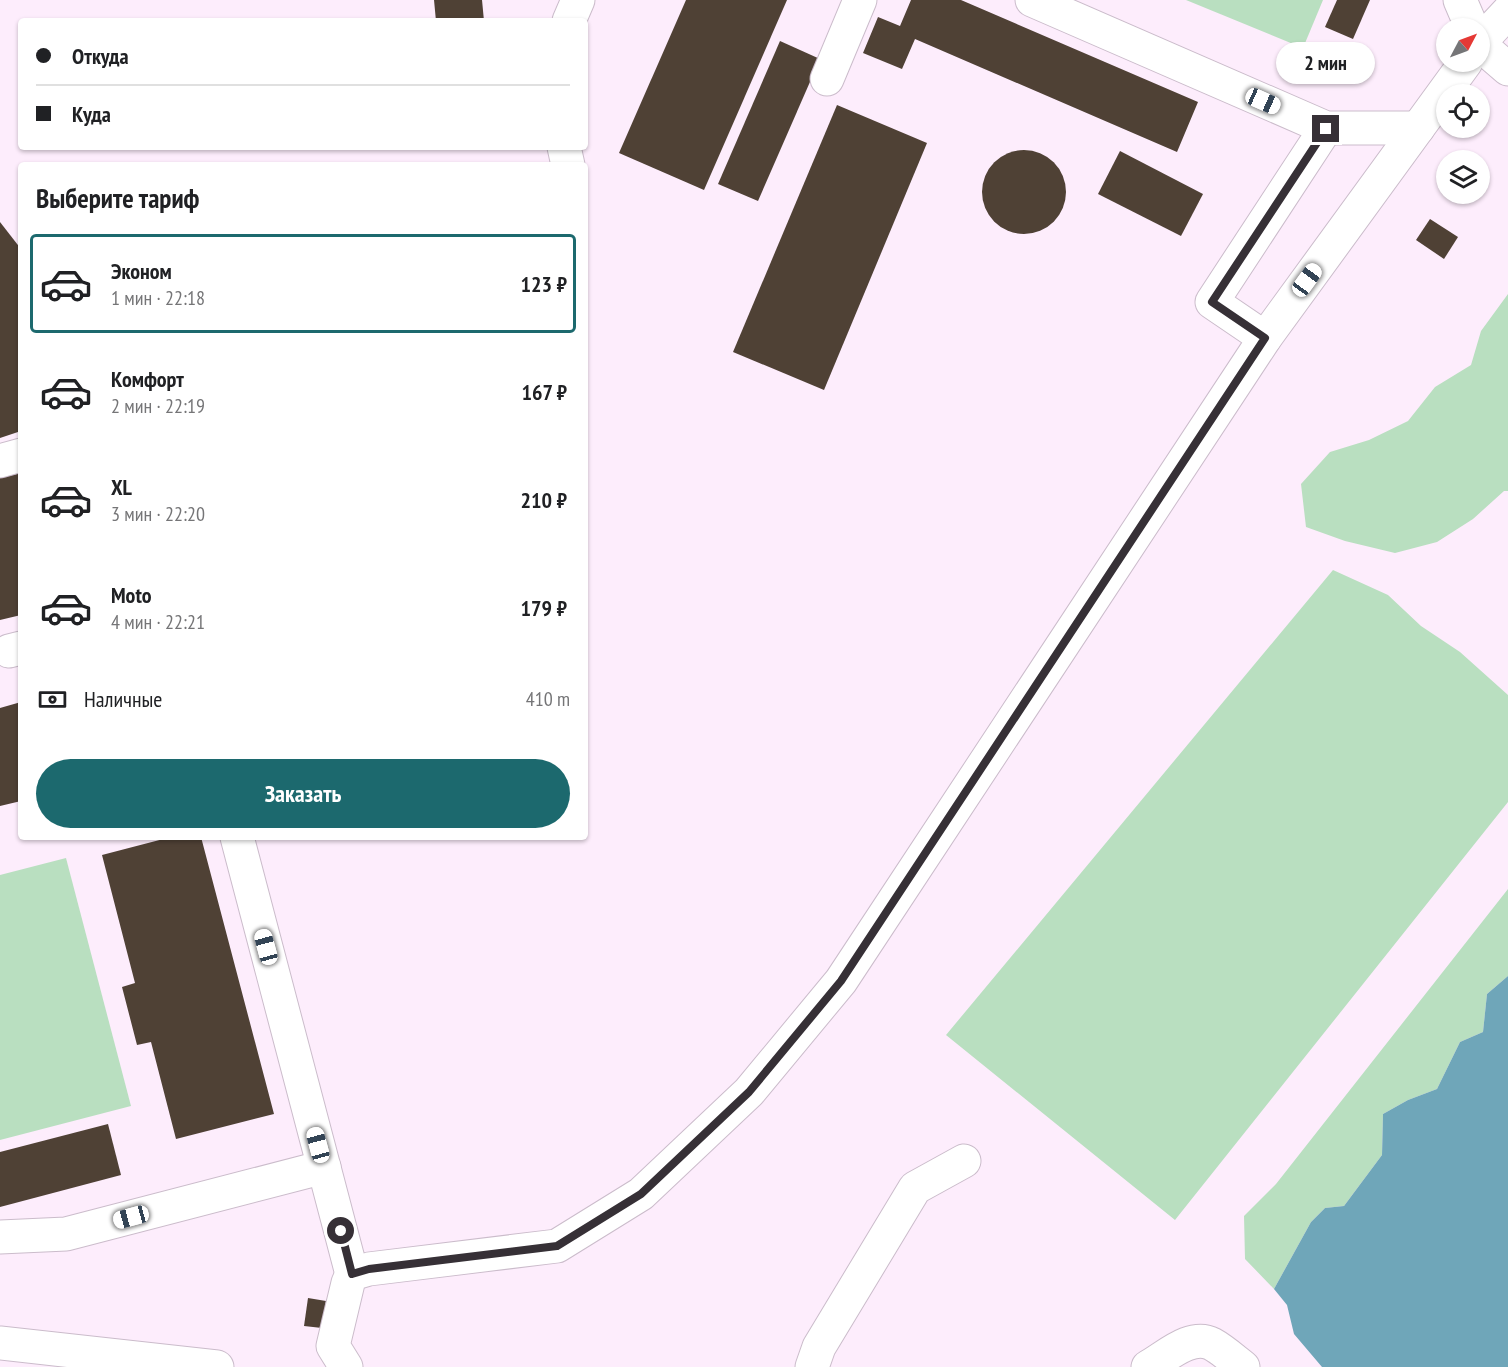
<!DOCTYPE html>
<html lang="ru">
<head>
<meta charset="utf-8">
<style>
  body { margin:0; font-family:"PT Sans Narrow",sans-serif; background:#f6f6f6; color:#202124; height:100vh; display:flex; flex-direction:column; font-size:22px; white-space:nowrap }
  * { box-sizing:border-box; margin:0 }
  p { font-size:20px; color:#757577 }
  .icon { flex:none; width:33px; height:33px; fill:none; stroke:currentColor; stroke-width:2; stroke-linecap:round; stroke-linejoin:round }
  .map { position:relative; flex:1; overflow:hidden }
  .details { position:absolute; left:18px; top:162px; width:570px; height:678px; display:flex; flex-direction:column; background:#fff; border-radius:6px; box-shadow:0 2px 4px #0004 }
  .details>* { flex:none }
  .banner { position:absolute; left:18px; top:18px; width:570px; height:132px; border-radius:6px; box-shadow:0 2px 4px #0004; display:grid; align-content:center; height:132px; padding:0 18px; background:#fff }
  .needle { width:39px; rotate:49deg }
  .tools { position:absolute; left:1436px; top:18px; display:grid; gap:12px }
  .tools a { display:grid; place-items:center; width:54px; height:54px; border-radius:50%; background:#fff; box-shadow:0 2px 4px #0004; font-size:30px }
  .end { position:absolute; width:27px; height:27px; margin:-14px; border:8px solid #363036; background:#fff; box-shadow:0 0 0 3px #fff }
  .from { border-radius:50% }
  .bubble { position:absolute; height:42px; border-radius:21px; background:#fff; box-shadow:0 2px 4px #0004; font-size:20px; font-weight:600; line-height:42px; text-align:center }
  .car { position:absolute; width:18px; height:36px; margin:-18px -9px; border-radius:8px; box-shadow:0 0 4px 2px #0007; background:linear-gradient(#fff 24%,#345 0 40%,#fff 0 76%,#345 0 86%,#fff 0) }
  .banner b { display:flex; align-items:center; gap:21px; height:57px; font-size:22px }
  .banner b+b { border-top:2px solid #e0e0e0 }
  .banner i { width:15px; height:15px; background:#202124 }
  ul { padding:0; list-style:none }
  li { display:flex; align-items:center; gap:18px; height:99px; margin:0 12px 9px; padding:0 6px; border:3px solid transparent; border-radius:6px }
  li div { flex:1 }
  li b { display:block; font-size:22px }
  li em { font-style:normal; font-weight:600 }
  li.selected { border-color:#1c696e }
  li>.icon { width:54px; height:54px; stroke-width:1.5 }
  h2 { padding:0 18px; font-size:27px; line-height:72px }
  .pay { display:flex; align-items:center; gap:15px; height:66px; padding:0 18px; font-size:22px }
  .pay p { margin-inline-start:auto }
  .primary-button { display:flex; gap:12px; margin-top:auto; padding:12px 18px }
  .primary-button a { flex:1; height:69px; border-radius:36px; background:#1c696e; color:#fff; font-size:24px; font-weight:600; line-height:69px; text-align:center }
  .map>svg:first-child { display:block }
  .green { fill:#b9dfc0 }
  .water { fill:#6fa6b9 }
  .building { fill:#4f4135 }
  .lines { fill:none; stroke-linecap:round; stroke-linejoin:round }
  .minor-casing { stroke:#cbbccb; stroke-width:35 }
  .minor { stroke:#fff; stroke-width:33 }
  .route { stroke:#363036; stroke-width:8 }
</style>
</head>
<body>
<div class="map">
<svg width="1508" height="1367" viewBox="0 0 1508 1367">
  <rect width="100%" height="100%" fill="#fdedfc"/>
  <g class="green">
    <polygon points="1186,0 1323,0 1303,48"/>
    <polygon points="1508,294 1508,491 1504,491 1473,519 1437,542 1395,553 1345,541 1306,527 1301,484 1330,452 1369,440 1408,421 1435,387 1471,365 1481,331"/>
    <polygon points="1333,570 1388,595 1421,626 1460,652 1508,695 1508,802 1175,1220 946,1035"/>
    <polygon points="66,858 131,1106 0,1140 0,875"/>
    <polygon points="1508,889 1508,976 1487,994 1483,1032 1460,1042 1437,1089 1408,1100 1383,1114 1382,1155 1344,1206 1325,1208 1311,1222 1274,1289 1245,1259 1244,1216 1276,1184"/>
  </g>
  <polygon class="water" points="1508,976 1508,1367 1322,1367 1294,1334 1287,1305 1274,1289 1311,1222 1325,1208 1344,1206 1382,1155 1383,1114 1408,1100 1437,1089 1460,1042 1483,1032 1487,994"/>
  <g class="building">
    <polygon points="434,0 482,0 484,21 436,21"/>
    <polygon points="686,0 787,0 704,190 619,153"/>
    <polygon points="911,0 961,0 1198,102 1177,152 915,39 902,69 863,53 878,17 900,26"/>
    <polygon points="1337,0 1370,0 1353,39 1325,27"/>
    <polygon points="780,41 820,59 758,201 718,184"/>
    <polygon points="837,105 927,143 824,390 733,352"/>
    <circle cx="1024" cy="192" r="42"/>
    <polygon points="1120,151 1203,194 1181,236 1098,194"/>
    <polygon points="1430,219 1458,237 1444,259 1416,240"/>
    <polygon points="0,222 21,249 21,431 0,438"/>
    <polygon points="21,473 21,615 0,620 0,478"/>
    <polygon points="21,702 21,801 0,806 0,708"/>
    <polygon points="171,837 201,837 274,1114 176,1139 151,1042 137,1045 122,987 135,983 102,855"/>
    <polygon points="108,1124 121,1175 0,1207 0,1152"/>
    <polygon points="308,1298 326,1301 322,1328 304,1326"/>
  </g>
  <g class="lines">
    <g class="minor-casing">
      <g id="minor">
        <polyline points="1032,0 1326,128 1418,128"/>
        <polyline points="1460,0 1472,28"/>
        <polyline points="569,21 578,0"/>
        <polyline points="1479,43 1508,12"/>
        <polyline points="1479,44 1508,69"/>
        <polyline points="827,79 860,0"/>
        <polyline points="564,147 568,165"/>
        <polyline points="1265,338 1212,302 1326,128"/>
        <polyline points="0,461 21,455"/>
        <polyline points="9,651 21,648"/>
        <polyline points="237,837 352,1274"/>
        <polyline points="0,1237 66,1234 324,1167"/>
        <polyline points="0,1343 217,1367"/>
        <polyline points="346,1367 333,1346 348,1283 352,1274 369,1269 557,1246 641,1194 749,1092 841,981 1265,338 1466,62"/>
        <polyline points="812,1367 819,1347 915,1188 964,1161"/>
        <path d="M1148,1367c18,-10 43,-34 64,-23 11,6 22,16 31,23"/>
      </g>
    </g>
    <use href="#minor" class="minor"/>
  </g>
  <g class="lines">
    <polyline class="route" points="341,1231 352,1274 369,1269 557,1246 641,1194 749,1092 841,981 1265,338 1212,302 1326,129"/>
  </g>
</svg>
<div class="tools">
<a><svg class="needle" viewBox="-14 -14 28 28"><path d="M0-13l5 13h-10z" fill="#e53935"/><path d="M0 13l5-13h-10z" fill="#757577"/></svg></a>
<a><svg class="icon" aria-label="locate" viewBox="0 0 24 24"><circle cx="12" cy="12" r="6"/><path d="M12 2v4M12 18v4M2 12h4M18 12h4"/></svg></a>
<a><svg class="icon" aria-label="layers" viewBox="0 0 24 24"><path d="M12 4l9 5-9 5-9-5zM3 14l9 5 9-5"/></svg></a>
</div>
<i class="end from" style="left:341px;top:1231px"></i>
<i class="end" style="left:1326px;top:129px"></i>
<div class="bubble" style="left:1276px;top:42px;width:99px">2 мин</div>
<i class="car" style="left:1263px;top:101px;rotate:114deg"></i>
<i class="car" style="left:1307px;top:280px;rotate:36deg"></i>
<i class="car" style="left:266px;top:947px;rotate:345deg"></i>
<i class="car" style="left:318px;top:1145px;rotate:345deg"></i>
<i class="car" style="left:131px;top:1217px;rotate:255deg"></i>
<div class="banner">
<b><i class="from"></i>Откуда</b>
<b><i></i>Куда</b>
</div>
<section class="details">
<h2>Выберите тариф</h2>
<ul>
<li class="selected"><svg class="icon" aria-label="car" viewBox="0 0 24 24"><path d="M5 17H2v-5l4-1 3-4h7l3 4 3 1v5h-3M9 17h6M6 11h13"/><circle cx="7" cy="17" r="2"/><circle cx="17" cy="17" r="2"/></svg><div><b>Эконом</b><p>1 мин · 22:18</p></div><em>123 ₽</em></li>
<li><svg class="icon" aria-label="car" viewBox="0 0 24 24"><path d="M5 17H2v-5l4-1 3-4h7l3 4 3 1v5h-3M9 17h6M6 11h13"/><circle cx="7" cy="17" r="2"/><circle cx="17" cy="17" r="2"/></svg><div><b>Комфорт</b><p>2 мин · 22:19</p></div><em>167 ₽</em></li>
<li><svg class="icon" aria-label="car" viewBox="0 0 24 24"><path d="M5 17H2v-5l4-1 3-4h7l3 4 3 1v5h-3M9 17h6M6 11h13"/><circle cx="7" cy="17" r="2"/><circle cx="17" cy="17" r="2"/></svg><div><b>XL</b><p>3 мин · 22:20</p></div><em>210 ₽</em></li>
<li><svg class="icon" aria-label="car" viewBox="0 0 24 24"><path d="M5 17H2v-5l4-1 3-4h7l3 4 3 1v5h-3M9 17h6M6 11h13"/><circle cx="7" cy="17" r="2"/><circle cx="17" cy="17" r="2"/></svg><div><b>Moto</b><p>4 мин · 22:21</p></div><em>179 ₽</em></li>
</ul>
<div class="pay"><svg class="icon" aria-label="cash" viewBox="0 0 24 24"><path d="M3 7h18v10H3z"/><circle cx="12" cy="12" r="2"/></svg>Наличные<p>410 m</p></div>
<div class="primary-button"><a>Заказать</a></div>
</section>
</div>
</body>
</html>
